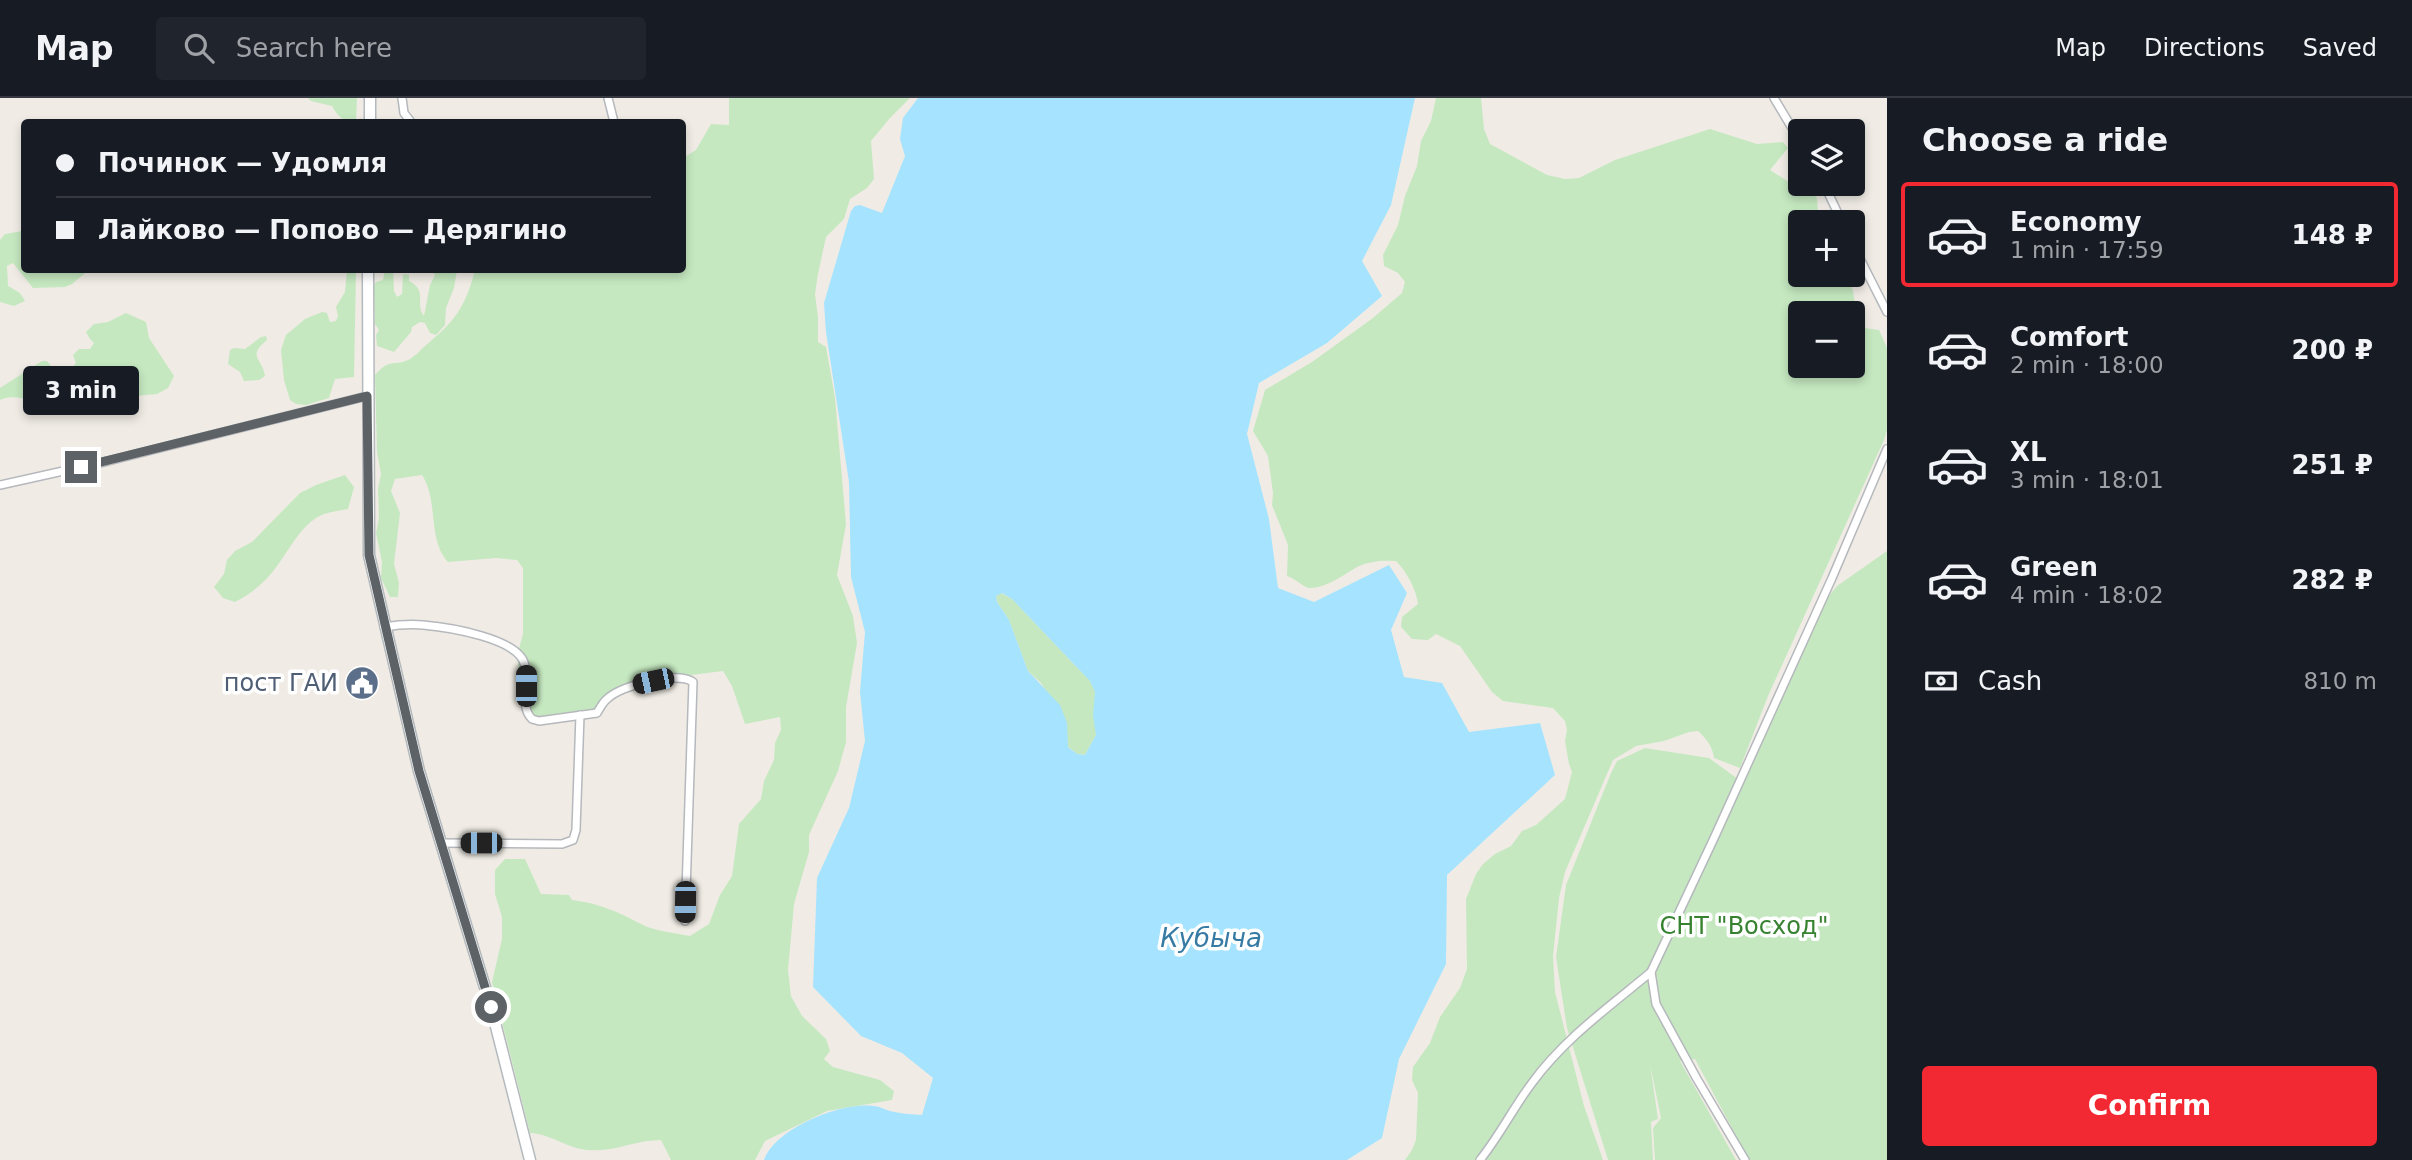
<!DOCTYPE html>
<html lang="en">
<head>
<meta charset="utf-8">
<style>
  body { margin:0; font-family:"DejaVu Sans",sans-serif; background:#20242c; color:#f1f3f6; height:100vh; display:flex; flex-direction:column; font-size:26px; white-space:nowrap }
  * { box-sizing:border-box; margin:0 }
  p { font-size:23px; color:#9ea1a6 }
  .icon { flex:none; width:38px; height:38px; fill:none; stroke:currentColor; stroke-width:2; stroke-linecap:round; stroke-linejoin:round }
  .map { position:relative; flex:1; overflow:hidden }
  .panel { display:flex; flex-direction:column; background:#171b24; width:525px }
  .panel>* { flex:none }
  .banner { position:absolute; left:21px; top:21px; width:665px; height:154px; border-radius:7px; box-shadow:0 4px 10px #0003; display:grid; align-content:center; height:154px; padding:0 35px; background:#171b24 }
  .fabs { position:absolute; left:1788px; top:21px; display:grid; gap:14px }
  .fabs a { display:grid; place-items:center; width:77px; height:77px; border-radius:7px; background:#171b24; box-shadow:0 4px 10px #0003; font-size:35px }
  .end { position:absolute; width:32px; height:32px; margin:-16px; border:9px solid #5c6266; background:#fff; box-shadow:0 0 0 4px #fff }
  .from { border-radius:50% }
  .bubble { position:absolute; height:49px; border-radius:7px; background:#171b24; box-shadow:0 4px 10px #0003; font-size:23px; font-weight:700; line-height:49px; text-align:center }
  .car { position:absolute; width:21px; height:42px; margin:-21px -10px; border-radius:9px; box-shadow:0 0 5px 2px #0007; background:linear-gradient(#222 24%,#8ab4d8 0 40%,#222 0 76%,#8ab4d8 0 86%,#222 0) }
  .banner b { display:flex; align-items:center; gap:24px; height:66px; font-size:26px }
  .banner b+b { border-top:2px solid #363941 }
  .banner i { width:18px; height:18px; background:#f1f3f6 }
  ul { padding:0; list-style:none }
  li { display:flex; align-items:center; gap:21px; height:105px; margin:0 14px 10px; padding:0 21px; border:4px solid transparent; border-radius:7px }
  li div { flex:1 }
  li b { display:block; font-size:26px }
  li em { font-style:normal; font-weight:700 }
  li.selected { border-color:#f22832 }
  li>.icon { width:63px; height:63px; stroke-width:1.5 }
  h2 { padding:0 35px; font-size:32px; line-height:84px }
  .pay { display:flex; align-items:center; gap:18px; height:77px; padding:0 35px; font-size:26px }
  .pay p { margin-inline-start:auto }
  .primary-button { display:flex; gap:14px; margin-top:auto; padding:14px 35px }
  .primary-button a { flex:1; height:80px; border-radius:7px; background:#f22832; color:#fff; font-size:28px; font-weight:700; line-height:80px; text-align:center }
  header { display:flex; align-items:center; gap:42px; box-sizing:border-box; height:98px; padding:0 35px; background:#171b24; border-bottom:2px solid #363941 }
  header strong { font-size:33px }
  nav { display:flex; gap:38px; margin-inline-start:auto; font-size:24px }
  .search { width:490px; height:63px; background:#20242c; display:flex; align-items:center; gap:18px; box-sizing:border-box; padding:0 24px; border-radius:7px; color:#9ea1a6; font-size:26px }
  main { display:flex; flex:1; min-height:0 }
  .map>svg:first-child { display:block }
  .green { fill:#c5e8c0; fill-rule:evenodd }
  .water { fill:#a5e3ff; fill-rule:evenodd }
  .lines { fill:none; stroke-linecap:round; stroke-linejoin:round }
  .street-casing { stroke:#b5b8bc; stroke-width:10 }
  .secondary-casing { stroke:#b3b9bd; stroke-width:13 }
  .street { stroke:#fff; stroke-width:7 }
  .secondary { stroke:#fff; stroke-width:10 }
  .route { stroke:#5c6266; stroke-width:9 }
  .labels { text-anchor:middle; stroke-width:7; stroke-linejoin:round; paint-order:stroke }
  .service-label { font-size:24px; fill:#4e5e75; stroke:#fff; text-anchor:end }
  .park-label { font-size:24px; fill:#368230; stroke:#fff }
  .water-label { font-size:26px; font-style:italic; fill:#377ba5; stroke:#fff }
</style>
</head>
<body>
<header>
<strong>Map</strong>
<div class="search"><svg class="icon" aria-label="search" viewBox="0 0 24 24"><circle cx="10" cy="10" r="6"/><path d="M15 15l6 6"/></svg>Search here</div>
<nav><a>Map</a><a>Directions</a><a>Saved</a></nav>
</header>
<main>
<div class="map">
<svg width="1887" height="1062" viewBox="0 0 1887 1062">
  <rect width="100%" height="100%" fill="#f0ece5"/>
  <g class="green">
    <path d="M308,0h49l-1,24c-12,0 -18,-5 -24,-16l-21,-5z"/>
    <path d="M729,0h181l-20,20 -19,23 3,38 -7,9 -17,11 -6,20 -18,18 -8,37 -3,20 3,23v25l8,5 9,51 11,126 -9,51 16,41 4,27 -11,64v35l-8,29 -29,64v17l-15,52 -6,66 3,26 11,20 24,23 4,12 -6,8 9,8 47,13 14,11 -2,9 -65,11 -62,30 -10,19h-84l-10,-20c-26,0 -45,12 -72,10 -22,-1 -37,-16 -59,-17l-38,-151 10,-43v-22l-7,-23v-24l10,-11h20l16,35 28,1 3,5c29,4 44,11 69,24 13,7 34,9 49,12l19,-12 11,-29 12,-19 7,-52 22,-25 3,-18 10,-21 1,-17 6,-13 -1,-13 -35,7 -13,-38 -9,-15 -95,12 -18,8 -18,22 -52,6 -9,-4 -13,-50v-13l5,-18v-66l-6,-8 -21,-2 -48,4c-21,-23 -9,-61 -26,-87l-27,4 -4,12 9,22 -6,51 5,19 -1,14h-8l-9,-19 1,-16 -6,-29 3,-15 -1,-29 3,-15 -4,-22 -2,-77c16,-18 18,-8 33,-15 7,-3 12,-10 17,-14 30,-25 40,-38 50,-76h207l1,-112 13,-8 15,-26 18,1z"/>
    <path d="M1436,0h45l3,31 6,15 57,31 18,4 14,-1 36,-18 95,-31 47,15 26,-2 5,6 -18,22 25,16h10l12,12 1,15 8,9h-25v53h45l7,16 4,27 8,10 14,2 8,18v82l-3,10 -116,256 -28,72 -26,-10c-1,-11 -8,-20 -16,-27l-9,1 -25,9 -28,5 -23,14 -48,112 -6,26 -6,58 2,36 29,114 19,54h-198l7,-10 4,-10 2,-47 -6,-13 1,-13 17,-24 10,-26 20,-29 7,-19 -1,-70 10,-25 7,-10 12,-10 16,-8 11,-15 14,-6 29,-26 7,-27 -3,-8 -4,-23 2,-11 -2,-9 -12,-13 -50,-7 -11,-9 -32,-46 -24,-12 -8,6 -16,-1 -11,-12 1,-10 16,-13c-2,-15 -11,-32 -22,-43 -13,-1 -27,0 -39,6 -14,8 -29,20 -46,21 -6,1 -15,-9 -24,-12l1,-31 -16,-40 1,-12 -5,-37 -15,-25 12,-41 47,-28 61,-44 29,-25 3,-11 -7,-9 -14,-7 -1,-11 15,-30 7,-29 12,-30 4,-25 10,-20zM1801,215h52v53h-52z"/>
    <polygon points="22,133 24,134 24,172 89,172 72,186 65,189 33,190 13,165 7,168 8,188 20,195 25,203 14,208 0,204 0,142 5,136"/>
    <polygon points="347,172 356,172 354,279 335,281 329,300 306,307 296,306 290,302 284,282 281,252 286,237 305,221 322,214 327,215 330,224 336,223 338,218 336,209 345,194"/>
    <path d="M385,172h8l1,21 3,6 5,-3 1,-18 1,-2 5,1v6c20,11 5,21 15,35l6,-31 5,-10 -4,-5h26l-3,18 -8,20 -1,17 -9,10 -6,-2 -5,-10 -5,-1 -8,5 -1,5 -17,20 -17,-6 -1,-11 3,-5 -4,-6 -1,-39 2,-3 7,-2z"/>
    <polygon points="126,215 146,224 149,240 174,278 168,290 157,296 115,300 96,291 84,292 71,285 67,276 76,265 73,257 79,251 90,251 94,245 90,241 86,234 94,226 108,224"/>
    <path d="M266,238l1,4c-21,17 -4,19 -2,36l-6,4 -15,1 -4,-9 -12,-8 2,-14 4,-2 11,1 16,-12z"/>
    <path d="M42,263h5l5,6 -2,4 -11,9 1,5 4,2 15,-5 7,5 -1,7 -6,9c-21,5 -39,-12 -59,-3v-12z"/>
    <path d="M345,377l9,12 -6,22c-11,2 -22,3 -32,9 -17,11 -27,32 -39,48 -11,16 -25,27 -42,36l-12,-4 -9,-11 10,-13 3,-14 8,-9 17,-9 48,-49 16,-8z"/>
    <polygon points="1887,453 1887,1062 1749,1062 1695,961 1680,963 1736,1062 1655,1062 1653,1030 1661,1020 1650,966 1658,1021 1651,1024 1653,1062 1608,1062 1567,930 1556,859 1566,787 1611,675 1617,663 1645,650 1709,660 1742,684 1818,511 1837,488"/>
    <polygon points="1001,495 1012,501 1090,583 1095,591 1096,637 1085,657 1077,656 1066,647 1067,630 1041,585 1028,573 1009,522 997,504 996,498"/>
  </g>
  <path class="water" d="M918,0h497l-24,107 -29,56 20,35 -55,47 -68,40 -12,51 22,85 9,69 36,14 75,-37 18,28 -16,37 13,47 38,6 27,49 71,-9 15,52 -108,100 -1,89 -47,95 -17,79 -35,22h-583c12,-32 77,-58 109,-54 7,0 14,5 22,6 9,2 18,2 27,3l11,-37 -31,-25 -41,-17 -48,-49 4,-109 32,-70 16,-67 -5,-49 5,-60 -14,-55 -2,-95 -23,-150 -2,-29 27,-92 4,-5 5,-1 22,8 23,-57 -5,-17 3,-21zM1002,495l10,6 78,82 5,11 -2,23 3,20 -11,20 -8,-1 -9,-7 -1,-24 -7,-18 -32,-34 -19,-51 -12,-18 -1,-6z"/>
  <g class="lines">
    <g class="street-casing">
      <g id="street">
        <polyline points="402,0 404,15 411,24"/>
        <polyline points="608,0 614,24"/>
        <polyline points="1774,0 1801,45"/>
        <polyline points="1824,86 1842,124"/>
        <polyline points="1853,147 1887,214"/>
        <polyline points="0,387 108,363 367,298"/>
        <path d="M384,529c13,-2 26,-3 39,-2 23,2 98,13 102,41 3,16 -6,40 7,53l7,2 58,-8c3,-5 6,-11 10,-14 14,-14 70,-28 86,-17l-8,239"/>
        <polyline points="441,745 562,746 573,742 576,732 580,617"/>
        <path d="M1480,1062c20,-25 33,-52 52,-77 32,-44 77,-76 119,-111"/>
        <polyline points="1745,1062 1697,981 1656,906 1651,874 1715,738 1832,480 1887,351"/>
      </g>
    </g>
    <g class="secondary-casing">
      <g id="secondary">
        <polyline points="370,0 370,24"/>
        <polyline points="368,172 369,457 419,673 491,909 530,1062"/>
      </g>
    </g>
    <use href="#street" class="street"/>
    <use href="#secondary" class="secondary"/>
  </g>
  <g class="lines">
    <polyline class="route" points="81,369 367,298 369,457 419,673 491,909"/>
  </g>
  <defs>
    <g id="civic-disc" transform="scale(1.75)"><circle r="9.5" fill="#5c6f8a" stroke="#fff"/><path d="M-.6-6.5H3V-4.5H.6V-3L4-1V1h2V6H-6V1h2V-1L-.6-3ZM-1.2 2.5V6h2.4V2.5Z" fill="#fff"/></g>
  </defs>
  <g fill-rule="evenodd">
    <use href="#civic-disc" x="362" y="585"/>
  </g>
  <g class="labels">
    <g class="service-label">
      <text x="338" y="593">пост ГАИ</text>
    </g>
    <g class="park-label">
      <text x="1744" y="836">СНТ "Восход"</text>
    </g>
    <g class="water-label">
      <text x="1211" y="849">Кубыча</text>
    </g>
  </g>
</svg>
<div class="fabs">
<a><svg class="icon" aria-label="layers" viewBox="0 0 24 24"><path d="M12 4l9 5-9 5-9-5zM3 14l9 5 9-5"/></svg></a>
<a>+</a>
<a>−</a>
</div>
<i class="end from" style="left:491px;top:909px"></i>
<i class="end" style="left:81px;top:369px"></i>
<div class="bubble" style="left:23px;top:268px;width:116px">3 min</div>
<i class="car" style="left:653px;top:583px;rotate:258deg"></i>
<i class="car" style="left:526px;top:588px;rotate:0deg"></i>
<i class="car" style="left:481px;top:745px;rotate:270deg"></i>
<i class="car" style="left:685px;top:804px;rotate:181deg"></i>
<div class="banner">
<b><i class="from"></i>Починок — Удомля</b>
<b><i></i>Лайково — Попово — Дерягино</b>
</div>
</div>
<section class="panel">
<h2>Choose a ride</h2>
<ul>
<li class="selected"><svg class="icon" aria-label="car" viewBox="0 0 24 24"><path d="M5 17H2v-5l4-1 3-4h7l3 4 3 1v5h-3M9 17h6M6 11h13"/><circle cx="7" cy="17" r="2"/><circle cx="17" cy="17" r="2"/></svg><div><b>Economy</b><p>1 min · 17:59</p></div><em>148 ₽</em></li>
<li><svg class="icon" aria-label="car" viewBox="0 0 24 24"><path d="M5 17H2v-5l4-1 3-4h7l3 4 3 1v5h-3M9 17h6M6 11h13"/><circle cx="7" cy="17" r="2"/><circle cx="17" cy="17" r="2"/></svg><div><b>Comfort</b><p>2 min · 18:00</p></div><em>200 ₽</em></li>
<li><svg class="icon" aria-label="car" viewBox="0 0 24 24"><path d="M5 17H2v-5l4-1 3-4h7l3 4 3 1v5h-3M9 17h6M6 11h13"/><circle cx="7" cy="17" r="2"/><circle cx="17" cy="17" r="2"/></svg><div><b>XL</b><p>3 min · 18:01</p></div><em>251 ₽</em></li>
<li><svg class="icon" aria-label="car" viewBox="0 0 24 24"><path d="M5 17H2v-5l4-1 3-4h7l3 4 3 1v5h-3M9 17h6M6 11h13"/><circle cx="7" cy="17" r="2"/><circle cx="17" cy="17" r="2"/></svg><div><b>Green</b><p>4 min · 18:02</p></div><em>282 ₽</em></li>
</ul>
<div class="pay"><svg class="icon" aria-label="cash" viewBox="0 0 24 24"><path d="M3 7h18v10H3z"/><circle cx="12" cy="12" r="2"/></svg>Cash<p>810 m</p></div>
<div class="primary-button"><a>Confirm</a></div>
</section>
</main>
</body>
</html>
